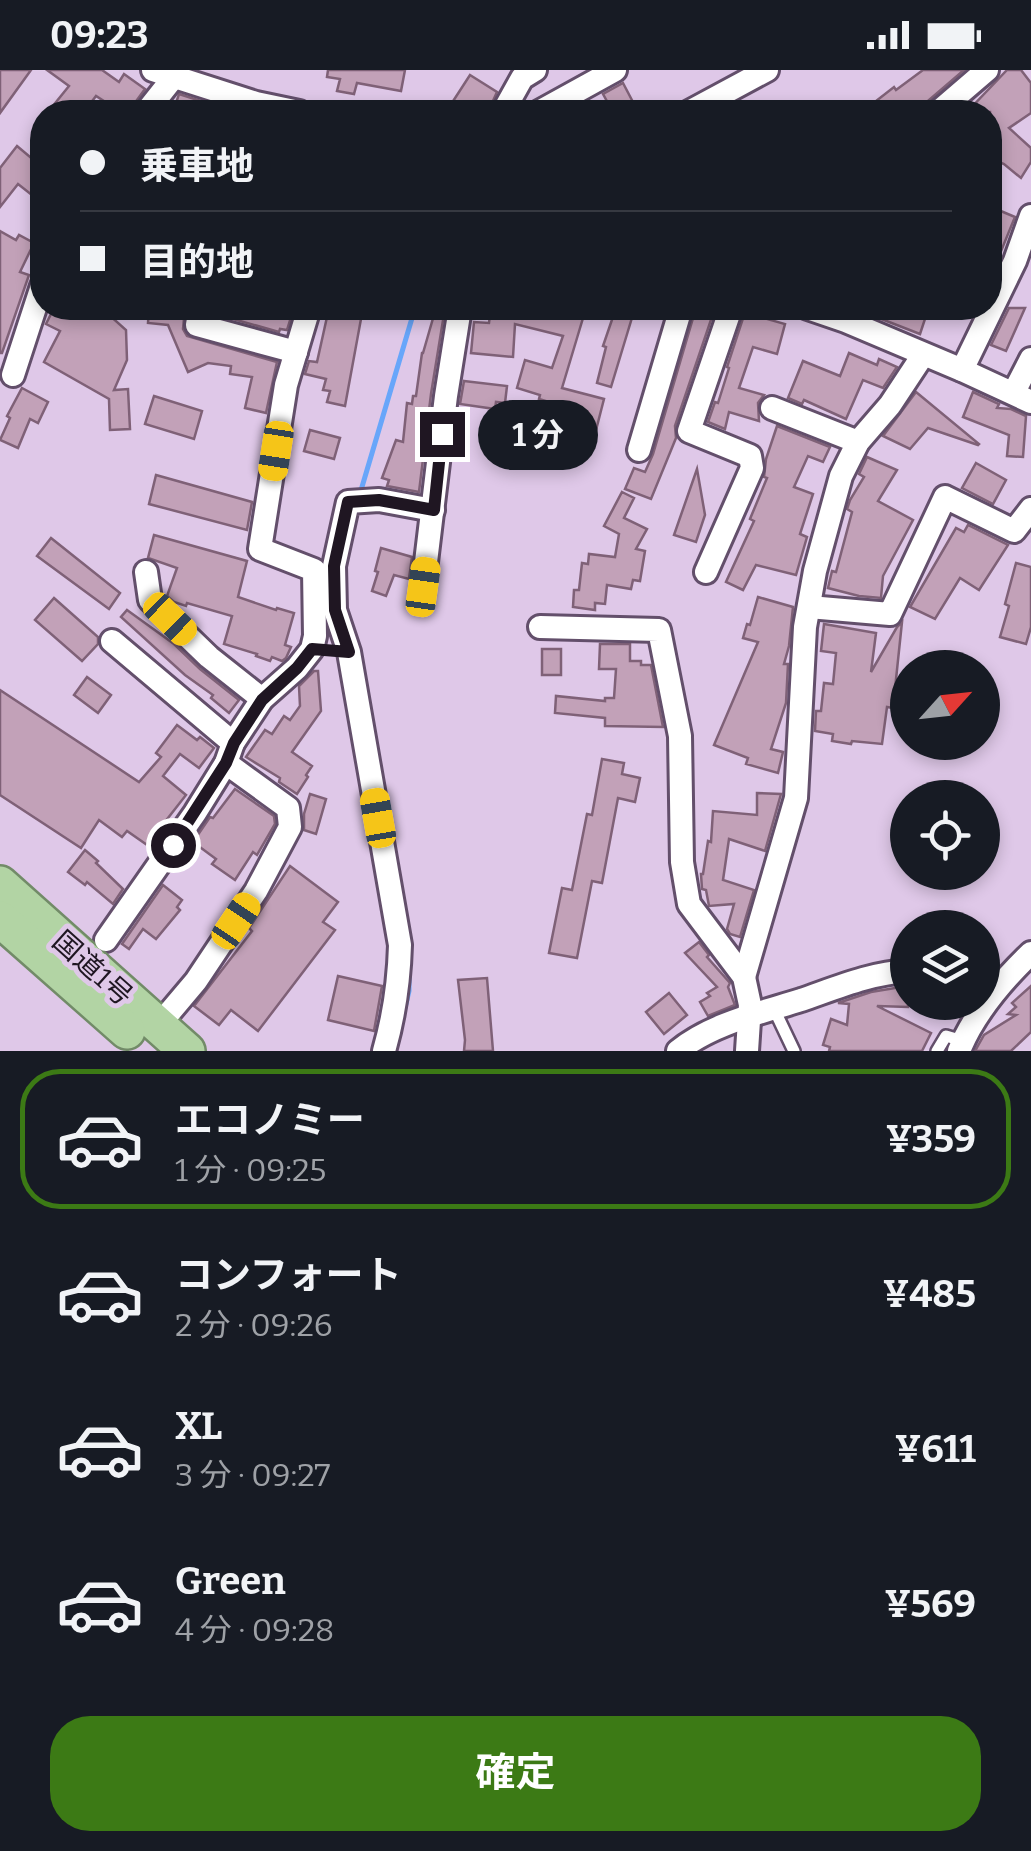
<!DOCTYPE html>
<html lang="ja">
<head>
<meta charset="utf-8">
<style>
  body { margin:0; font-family:Bitter,"Noto Sans JP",serif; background:#242831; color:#f1f3f6; height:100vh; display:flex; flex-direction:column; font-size:38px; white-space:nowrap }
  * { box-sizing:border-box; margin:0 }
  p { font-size:32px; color:#9ea1a6 }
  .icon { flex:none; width:55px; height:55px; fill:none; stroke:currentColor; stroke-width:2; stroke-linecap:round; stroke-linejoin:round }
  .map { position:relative; height:981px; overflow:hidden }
  .drawer { display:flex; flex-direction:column; background:#171b24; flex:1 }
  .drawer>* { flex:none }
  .top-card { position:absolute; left:30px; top:30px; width:972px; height:220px; border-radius:40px; box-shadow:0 5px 15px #0003; display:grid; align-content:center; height:220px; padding:0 50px; background:#171b24 }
  .needle { width:65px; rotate:63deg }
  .tools { position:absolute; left:890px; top:580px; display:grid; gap:20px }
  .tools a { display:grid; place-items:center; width:110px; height:110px; border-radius:50%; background:#171b24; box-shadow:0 5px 15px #0003; font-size:50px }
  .end { position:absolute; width:45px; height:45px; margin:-22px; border:12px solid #1f1622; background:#fff; box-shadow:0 0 0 5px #fff }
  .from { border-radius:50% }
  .bubble { position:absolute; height:70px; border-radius:35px; background:#171b24; box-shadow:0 5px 15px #0003; font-size:32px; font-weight:700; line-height:70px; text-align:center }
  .car { position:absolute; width:30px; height:60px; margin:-30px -15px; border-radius:12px; box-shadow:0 0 8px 2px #0007; background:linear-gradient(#f5c518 24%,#345 0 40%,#f5c518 0 76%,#345 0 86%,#f5c518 0) }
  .top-card b { display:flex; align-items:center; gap:35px; height:95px; font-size:38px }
  .top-card b+b { border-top:2px solid #363941 }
  .top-card i { width:25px; height:25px; background:#f1f3f6 }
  ul { padding:18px 0 0; list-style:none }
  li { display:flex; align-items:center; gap:30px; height:140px; margin:0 20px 15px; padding:0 30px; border:5px solid transparent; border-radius:40px }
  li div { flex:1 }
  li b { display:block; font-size:38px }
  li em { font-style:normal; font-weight:700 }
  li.current { border-color:#3c7a15 }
  li>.icon { width:90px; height:90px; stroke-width:1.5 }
  .button { display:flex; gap:20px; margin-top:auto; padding:20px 50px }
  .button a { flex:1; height:115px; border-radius:40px; background:#3c7a15; color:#fff; font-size:40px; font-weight:700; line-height:115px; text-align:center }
  .status { display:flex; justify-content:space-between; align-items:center; height:70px; padding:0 50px; background:#171b24; direction:ltr }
  .status svg { height:28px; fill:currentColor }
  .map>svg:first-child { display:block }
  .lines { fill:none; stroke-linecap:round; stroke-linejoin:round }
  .stream { stroke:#68a6fa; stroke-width:5 }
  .building { fill:#c2a1b8; stroke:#7f6177; stroke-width:2.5 }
  .service-casing { stroke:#634f6b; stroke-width:16 }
  .minor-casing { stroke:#634f6b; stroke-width:28 }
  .trunk-casing { stroke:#728b68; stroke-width:40 }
  .service { stroke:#fff; stroke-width:11 }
  .minor { stroke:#fff; stroke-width:22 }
  .trunk { stroke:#b2d4a4; stroke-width:35 }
  .route { stroke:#1f1622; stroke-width:12 }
  .labels { text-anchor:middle; stroke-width:10; stroke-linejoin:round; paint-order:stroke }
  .street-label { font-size:28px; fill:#1f1622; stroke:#dfc8e8 }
</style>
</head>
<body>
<div class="status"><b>09:23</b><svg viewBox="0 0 49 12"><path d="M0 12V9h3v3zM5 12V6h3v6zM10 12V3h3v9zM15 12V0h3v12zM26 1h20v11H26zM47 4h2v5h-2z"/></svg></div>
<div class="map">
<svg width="1031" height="981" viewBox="0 0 1031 981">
  <rect width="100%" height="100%" fill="#dfc8e8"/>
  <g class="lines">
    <g class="stream">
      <polyline points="668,42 682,35"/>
      <polyline points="359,427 415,238"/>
      <polyline points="405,938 409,921 409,904"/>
    </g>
  </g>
  <g class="building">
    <polygon points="0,0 31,0 0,43"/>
    <polygon points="47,0 102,0 119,12 124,4 145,19 134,34 131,42 121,42 96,26 84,42 48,42 69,16"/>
    <polygon points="328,0 405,0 401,21 357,13 354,24 337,21 340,9 327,7"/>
    <polygon points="923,0 964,0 928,31 919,42 862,42 894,17 896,20"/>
    <polygon points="1007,0 1021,0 1031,13 1031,43 1009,58 1031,78 1031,92 1021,108 1004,94 990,88 1000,76 990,67 990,42 967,42"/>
    <polygon points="470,5 497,22 488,42 446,42"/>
    <polygon points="623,13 634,34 613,42 603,24"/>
    <polygon points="179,24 235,42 173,42"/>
    <polygon points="17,76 42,97 42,133 18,114 0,137 0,98"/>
    <polygon points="996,139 1015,147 990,208 990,154"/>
    <polygon points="0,161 16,170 19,165 34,173 20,202 29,205 2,283 0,283"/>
    <polygon points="54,238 111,238 108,244 126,260 127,290 114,320 128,319 130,359 110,360 109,329 44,292 60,261 46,254"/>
    <polygon points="149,238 185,238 183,259 187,266 277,292 266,343 245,338 252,307 230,304 231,296 208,293 188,302 168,255 148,253"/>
    <polygon points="220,238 255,240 256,238 260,238 291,247 287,260 280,259 279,262 219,245"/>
    <polygon points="329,238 363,238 345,336 327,332 330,321 323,320 326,309 305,304 309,291 317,292"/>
    <polygon points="436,238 445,238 431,324 419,422 387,416 389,410 382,408 396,370 403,372 407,333 412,334 413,326 416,326 422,283 423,283"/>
    <polygon points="507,238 586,238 562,318 604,329 595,364 564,356 569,338 539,329 540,325 517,318 525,290 552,298 563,266 515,254 513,287 471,283 474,252 489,253 490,245 506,246"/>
    <polygon points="616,238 634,241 611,317 597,313 606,277 603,276"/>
    <polygon points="696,238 715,238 675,356 676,368 651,429 625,419 634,398 645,402 653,384"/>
    <polygon points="853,238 924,238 921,248 925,249 920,264"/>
    <polygon points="1009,238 1025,238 1006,281 991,275"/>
    <polygon points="746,239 760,247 785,254 777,284 753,277 739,318 764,325 758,333 759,351 729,342 725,359 708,352 715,332 718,333 729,298 727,297"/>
    <polygon points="849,283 877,295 879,289 897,297 883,318 863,310 846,349 804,330 802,334 788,328 803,291 840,306"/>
    <polygon points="464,311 507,316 505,333 496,332 495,339 460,334"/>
    <polygon points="22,318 48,332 38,353 30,349 18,378 0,370 10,348 7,346"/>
    <polygon points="916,322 979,374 978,375 928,358 910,379 883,366"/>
    <polygon points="973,322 999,334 997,338 1011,339 1026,346 1023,387 1007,386 1009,365 963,347"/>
    <polygon points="154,326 202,341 194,369 145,354"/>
    <polygon points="777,356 830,377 823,392 808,386 794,417 813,424 800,464 807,467 796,505 756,495 743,520 726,512 754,451 750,449 767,408 764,407 766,389"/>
    <polygon points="310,360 340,368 334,389 304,381"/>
    <polygon points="867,387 897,400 878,431 913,450 883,506 881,528 859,526 828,518 832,501 836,502 852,442 847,439 850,430 864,407 859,404"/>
    <polygon points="976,393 1006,410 993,434 962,418"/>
    <polygon points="697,399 705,445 696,472 674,465"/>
    <polygon points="156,405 252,432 247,460 149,434"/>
    <polygon points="622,422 634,428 624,448 647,459 636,479 645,481 640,511 633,510 631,519 607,515 605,534 595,533 595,540 573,537 574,520 579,520 582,493 588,494 589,484 615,487 619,464 604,456"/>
    <polygon points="968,455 1008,475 979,520 960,508 935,549 910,537 956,458 964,462"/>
    <polygon points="154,465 247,491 238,527 276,540 277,538 294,543 285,575 291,577 286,588 282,591 272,587 270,591 256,586 257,584 224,574 232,546 187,533 186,536 174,532 167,526 177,498 148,488"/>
    <polygon points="51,468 120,523 109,539 37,486"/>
    <polygon points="381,478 412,487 409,509 394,505 386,526 372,521 378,502 375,501"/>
    <polygon points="1016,493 1031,497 1031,557 1026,574 1000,567 1009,536 1005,534"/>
    <polygon points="758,527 793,537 789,576 784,594 788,594 786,633 771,679 783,682 778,703 746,694 748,688 714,675 758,572 743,568 747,554 750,555"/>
    <polygon points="54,528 98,567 98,574 82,591 35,550"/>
    <polygon points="127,540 174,574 200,599 239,630 229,643 211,628 213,625 185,605 121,547"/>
    <polygon points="902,552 893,638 887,637 882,674 852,671 851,674 832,671 833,664 815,661 816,641 821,641 824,613 833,614 836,583 821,581 824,554 876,563 871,602 897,557"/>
    <polygon points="600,574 630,574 630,591 641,591 641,595 651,595 663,657 605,656 605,648 555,643 556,626 605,631 605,628 614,628 616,599 599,599"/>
    <rect x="542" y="579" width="19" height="26"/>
    <polygon points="314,601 318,601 321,641 292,682 312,696 306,705 308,707 297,724 279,712 280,708 246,687 265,660 272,664 284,646 290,650 300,636 299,616"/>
    <polygon points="87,607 111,625 98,643 74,625"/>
    <polygon points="0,620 139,712 161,687 156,683 177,655 197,670 200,667 214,678 199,698 180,684 163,706 186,725 161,757 163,759 150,777 127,761 122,767 99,750 81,778 0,725"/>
    <polygon points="602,689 624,693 622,704 640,708 635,732 618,728 602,813 592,811 577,888 549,883 562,818 572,820 587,744 592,745"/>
    <polygon points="235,719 274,746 275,754 257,785 253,782 235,810 212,794 216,789 193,772 210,747 213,748"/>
    <polygon points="757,723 781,724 765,781 729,769 723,810 754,820 740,867 730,864 727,859 734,834 709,836 706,820 702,819 701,804 703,804 708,771 711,772 713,741 757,745"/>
    <polygon points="310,724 326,729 316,764 304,760 304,744"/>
    <polygon points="85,780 98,791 96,793 123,819 113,834 87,812 85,815 68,802"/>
    <polygon points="290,796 338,832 323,852 335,860 258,961 231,940 219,955 194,936 252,861 249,858"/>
    <polygon points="163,815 182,830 177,837 180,840 156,869 143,859 129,879 122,874"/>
    <polygon points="699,872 709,885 707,887 730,913 728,917 735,935 708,946 700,932 710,926 707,923 717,917 685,883"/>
    <polygon points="338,906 382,916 374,961 328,950"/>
    <polygon points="487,908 493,981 464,981 465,970 458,910"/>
    <polygon points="1031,916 1031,962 1011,981 975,981 984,965 1016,945 1008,944 1016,937 1012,933"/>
    <polygon points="901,917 908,918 908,937 877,936 931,963 922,981 829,981 830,977 823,975 831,949 847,955 849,934 838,933 871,922"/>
    <polygon points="669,923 687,945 664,964 646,942"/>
  </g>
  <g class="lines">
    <g class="service-casing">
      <g id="service">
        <polyline points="774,939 794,981"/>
        <polyline points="937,981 946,966 963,971"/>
      </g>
    </g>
    <g class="minor-casing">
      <g id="minor">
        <polyline points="153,0 256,33 299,42"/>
        <polyline points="146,42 173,8"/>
        <polyline points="503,42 522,8 535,0"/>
        <polyline points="539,42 615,0"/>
        <polyline points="689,42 767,0"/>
        <polyline points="938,42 987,0"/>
        <polyline points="200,238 197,255 296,282"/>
        <polyline points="808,238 846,251 962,300 1031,332"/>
        <polyline points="962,300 1015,191 1031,146"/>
        <polyline points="13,305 42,216"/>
        <polyline points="1014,322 1031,289"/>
        <polyline points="772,338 858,372"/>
        <polyline points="639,380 681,238"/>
        <polyline points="146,502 150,530 209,587 262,629"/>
        <polyline points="706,502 752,398 750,386 689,361 731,238"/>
        <polyline points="423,517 446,326 460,238"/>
        <polyline points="809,537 890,544 945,427 1014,461 1031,439"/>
        <polyline points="540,557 659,560 680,666 682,792 689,834 744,907 750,935 747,981"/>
        <polyline points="112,571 233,673"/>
        <polyline points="106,870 195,743 226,693 233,673 262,629 297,598 312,579 315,566 314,500 260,479 286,315 309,238"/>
        <polyline points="744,907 796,728 805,557 815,501 841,406 858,372 890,335 923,285"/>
        <polyline points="158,956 196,911 256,821 290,757 288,738 226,693"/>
        <path d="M384,981c10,-35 15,-69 16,-106l-51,-293 -14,-42 -1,-44 14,-64 31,-2 54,10"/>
        <path d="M678,981c33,-27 82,-38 123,-51 35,-12 70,-27 107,-29"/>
        <path d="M959,981c15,-38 43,-70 72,-98"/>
      </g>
    </g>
    <g class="trunk-casing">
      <g id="trunk">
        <polyline points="0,814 187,981"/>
        <polyline points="0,849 127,961"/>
      </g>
    </g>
    <use href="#service" class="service"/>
    <use href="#minor" class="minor"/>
    <use href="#trunk" class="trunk"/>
  </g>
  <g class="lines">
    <polyline class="route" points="173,775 226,693 234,673 262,630 297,598 312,579 349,582 335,540 334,496 348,432 379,430 434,440 442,364"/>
  </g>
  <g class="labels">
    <g class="street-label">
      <text transform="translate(93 898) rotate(42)" y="10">国道1号</text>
    </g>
  </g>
</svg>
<div class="tools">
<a><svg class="needle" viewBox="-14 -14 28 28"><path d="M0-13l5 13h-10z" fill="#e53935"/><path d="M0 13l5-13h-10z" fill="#9ea1a6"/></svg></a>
<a><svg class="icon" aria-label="locate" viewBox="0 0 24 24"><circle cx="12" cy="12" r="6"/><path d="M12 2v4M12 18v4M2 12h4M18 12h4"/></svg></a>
<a><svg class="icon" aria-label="layers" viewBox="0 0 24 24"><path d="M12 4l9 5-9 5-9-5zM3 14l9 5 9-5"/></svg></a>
</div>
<i class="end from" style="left:173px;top:775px"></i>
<i class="end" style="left:442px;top:364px"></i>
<div class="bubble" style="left:478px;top:330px;width:120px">1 分</div>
<i class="car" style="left:276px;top:381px;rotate:189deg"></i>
<i class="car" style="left:423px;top:517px;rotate:8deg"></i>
<i class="car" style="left:170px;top:549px;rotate:134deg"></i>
<i class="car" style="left:378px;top:748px;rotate:350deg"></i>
<i class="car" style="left:236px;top:851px;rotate:34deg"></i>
<div class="top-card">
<b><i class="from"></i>乗車地</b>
<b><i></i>目的地</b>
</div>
</div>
<section class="drawer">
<ul>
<li class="current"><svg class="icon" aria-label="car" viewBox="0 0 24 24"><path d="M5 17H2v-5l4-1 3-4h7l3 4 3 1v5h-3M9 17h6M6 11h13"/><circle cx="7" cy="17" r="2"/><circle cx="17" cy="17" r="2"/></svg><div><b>エコノミー</b><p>1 分 · 09:25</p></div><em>¥359</em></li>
<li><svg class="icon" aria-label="car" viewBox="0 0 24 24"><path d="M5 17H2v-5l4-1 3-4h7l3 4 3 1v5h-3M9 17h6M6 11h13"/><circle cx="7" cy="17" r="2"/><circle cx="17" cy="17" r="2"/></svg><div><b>コンフォート</b><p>2 分 · 09:26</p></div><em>¥485</em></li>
<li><svg class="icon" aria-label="car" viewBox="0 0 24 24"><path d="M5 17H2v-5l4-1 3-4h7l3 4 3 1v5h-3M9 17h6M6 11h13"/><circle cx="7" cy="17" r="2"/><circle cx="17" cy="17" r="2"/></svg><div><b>XL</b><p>3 分 · 09:27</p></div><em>¥611</em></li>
<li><svg class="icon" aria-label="car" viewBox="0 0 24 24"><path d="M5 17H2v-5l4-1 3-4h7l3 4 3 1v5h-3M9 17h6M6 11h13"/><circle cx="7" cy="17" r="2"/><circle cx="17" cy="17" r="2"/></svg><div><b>Green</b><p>4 分 · 09:28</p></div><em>¥569</em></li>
</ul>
<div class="button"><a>確定</a></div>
</section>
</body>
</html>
